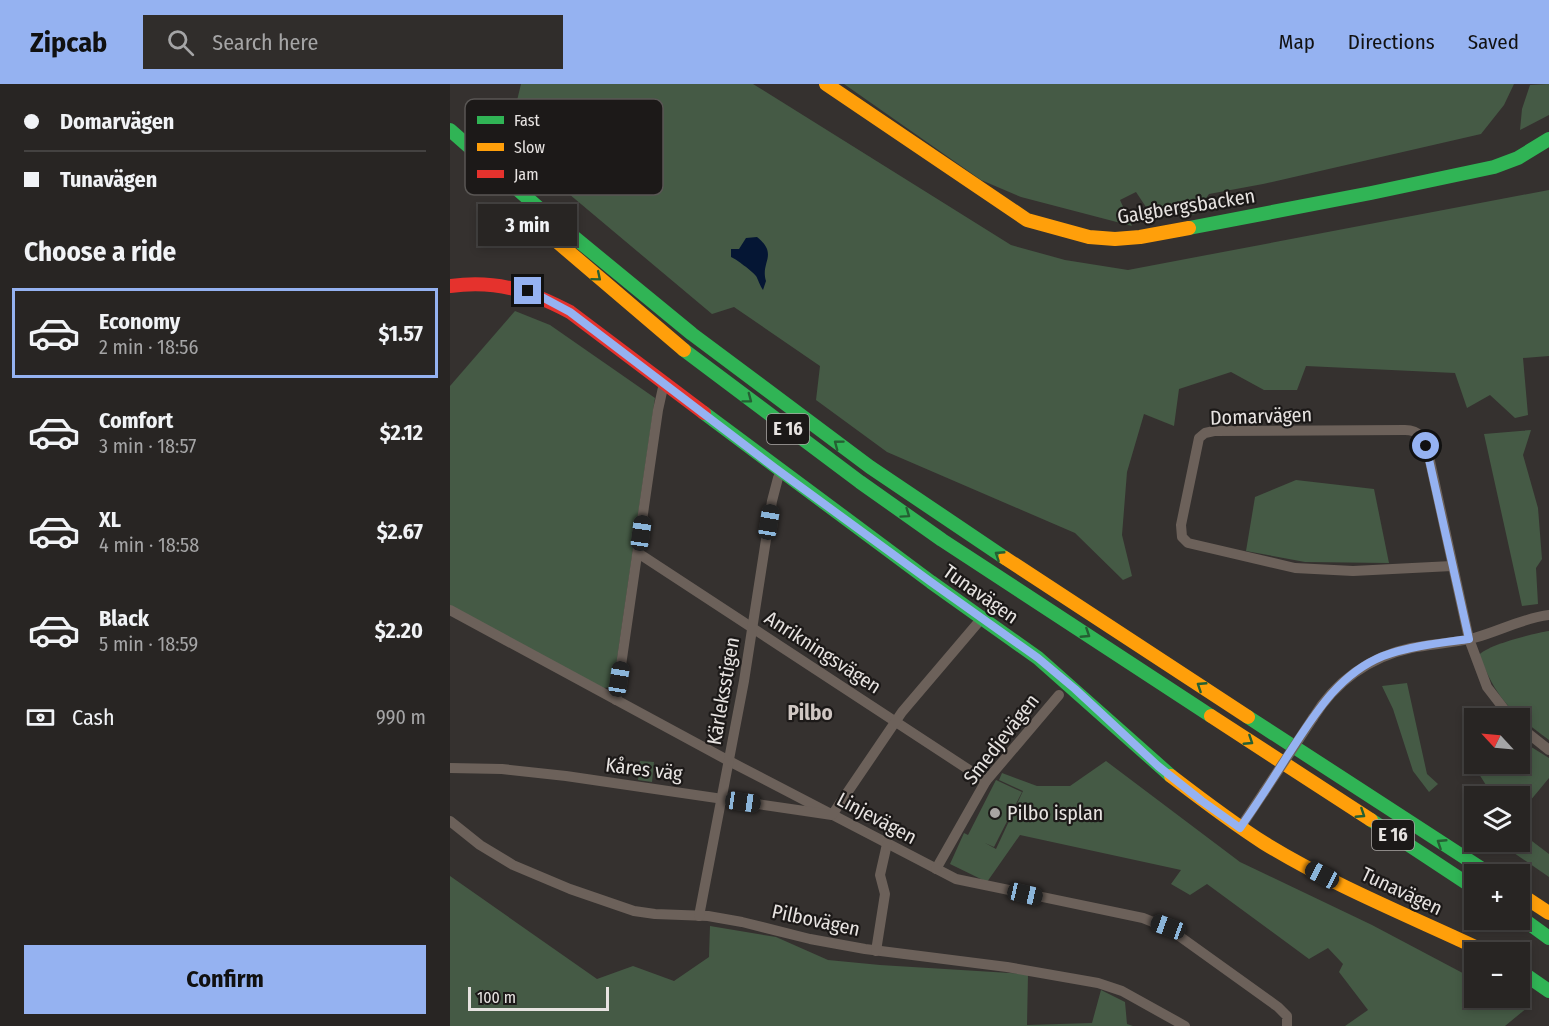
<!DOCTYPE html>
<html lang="en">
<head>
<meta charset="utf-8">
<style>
  body { margin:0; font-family:"Fira Sans Condensed",sans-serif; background:#302d2b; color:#f1f3f6; height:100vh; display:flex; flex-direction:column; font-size:22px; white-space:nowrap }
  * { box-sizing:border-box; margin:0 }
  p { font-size:20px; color:#a5a5a6 }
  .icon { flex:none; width:33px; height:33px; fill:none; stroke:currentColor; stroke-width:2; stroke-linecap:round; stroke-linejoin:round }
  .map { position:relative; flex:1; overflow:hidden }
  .details { display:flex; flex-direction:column; background:#282523; width:450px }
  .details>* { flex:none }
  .hud { display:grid; align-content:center; height:132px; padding:0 24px; background:#282523 }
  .needle { width:39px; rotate:296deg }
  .fabs { position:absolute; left:1014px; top:624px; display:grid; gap:12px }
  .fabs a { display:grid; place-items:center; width:66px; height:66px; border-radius:0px; background:#282523; box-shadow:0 3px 9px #0003,0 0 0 2px #444241; font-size:30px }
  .scale { position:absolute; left:18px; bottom:15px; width:141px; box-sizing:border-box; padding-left:6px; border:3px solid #e7e3e1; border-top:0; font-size:16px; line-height:21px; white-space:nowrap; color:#e7e3e1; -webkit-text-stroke:4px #1c1918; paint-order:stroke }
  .end { position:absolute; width:27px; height:27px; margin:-14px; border:8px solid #95b2f1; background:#111; box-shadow:0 0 0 3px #111 }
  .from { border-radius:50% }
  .bubble { position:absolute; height:42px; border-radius:0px; background:#282523; box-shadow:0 3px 9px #0003,0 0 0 2px #444241; font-size:20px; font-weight:700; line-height:42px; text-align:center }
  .car { position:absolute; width:18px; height:36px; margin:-18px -9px; border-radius:8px; box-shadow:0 0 4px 2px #0007; background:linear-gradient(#222 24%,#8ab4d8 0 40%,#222 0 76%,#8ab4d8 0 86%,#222 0) }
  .hud b { display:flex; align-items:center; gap:21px; height:57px; font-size:22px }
  .hud b+b { border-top:2px solid #444241 }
  .hud i { width:15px; height:15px; background:#f1f3f6 }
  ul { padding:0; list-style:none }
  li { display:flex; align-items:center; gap:18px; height:90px; margin:0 12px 9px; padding:0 12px; border:3px solid transparent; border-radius:0px }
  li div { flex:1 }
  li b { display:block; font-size:22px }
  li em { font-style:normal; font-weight:700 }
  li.current { border-color:#95b2f1 }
  li>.icon { width:54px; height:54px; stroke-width:1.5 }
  h2 { padding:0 24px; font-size:27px; line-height:72px }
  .pay { display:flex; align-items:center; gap:15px; height:66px; padding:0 24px; font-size:22px }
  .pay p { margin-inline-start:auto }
  .primary-button { display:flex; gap:12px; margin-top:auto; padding:12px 24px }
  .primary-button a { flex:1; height:69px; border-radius:0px; background:#95b2f1; color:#111; font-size:24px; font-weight:700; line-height:69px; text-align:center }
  header { display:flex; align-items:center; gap:36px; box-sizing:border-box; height:84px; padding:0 30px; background:#95b2f1; color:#111 }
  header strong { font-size:28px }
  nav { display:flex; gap:33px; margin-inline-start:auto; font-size:21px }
  .search { width:420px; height:54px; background:#302d2b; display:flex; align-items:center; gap:15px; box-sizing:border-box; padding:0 21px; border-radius:0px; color:#a5a5a6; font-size:22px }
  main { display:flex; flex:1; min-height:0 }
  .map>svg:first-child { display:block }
  .green { fill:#455a45 }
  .water { fill:#051634 }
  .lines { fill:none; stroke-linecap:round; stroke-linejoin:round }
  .street { stroke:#6c615a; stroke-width:10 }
  .fast { stroke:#30b455; stroke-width:14 }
  .slow { stroke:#ff9f0a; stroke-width:14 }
  .jam { stroke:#e5322d; stroke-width:14 }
  .street-bridge { stroke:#6c615a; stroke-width:10 }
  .oneway { stroke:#255f33 }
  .route { stroke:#95b2f1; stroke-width:8 }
  .poi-dot { fill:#a9a5a3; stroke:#1c1918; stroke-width:2 }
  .labels { text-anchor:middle; stroke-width:4.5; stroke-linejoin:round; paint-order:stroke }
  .shield { fill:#1c1918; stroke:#aaa6a5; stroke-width:1.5 }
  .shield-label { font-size:18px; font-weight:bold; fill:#e7e3e1 }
  .street-label { font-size:20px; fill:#e7e3e1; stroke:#1c1918 }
  .poi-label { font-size:20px; fill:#e7e3e1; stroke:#1c1918; text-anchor:start }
  .neighbourhood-label { font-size:21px; font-weight:bold; fill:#d0c7c3; stroke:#1c1918 }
  .key { fill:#1c1918; stroke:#595654; stroke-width:1.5 }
  .key-label { font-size:16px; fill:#e7e3e1 }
</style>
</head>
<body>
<header>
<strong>Zipcab</strong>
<div class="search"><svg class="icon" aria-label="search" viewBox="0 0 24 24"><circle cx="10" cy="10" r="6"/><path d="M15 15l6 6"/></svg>Search here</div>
<nav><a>Map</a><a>Directions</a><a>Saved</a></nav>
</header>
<main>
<section class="details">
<div class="hud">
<b><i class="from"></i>Domarvägen</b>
<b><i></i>Tunavägen</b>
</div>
<h2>Choose a ride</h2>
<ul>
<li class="current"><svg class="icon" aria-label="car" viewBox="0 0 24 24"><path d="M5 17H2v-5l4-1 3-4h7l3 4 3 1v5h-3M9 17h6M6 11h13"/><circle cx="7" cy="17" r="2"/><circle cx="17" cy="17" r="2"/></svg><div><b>Economy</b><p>2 min · 18:56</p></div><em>$1.57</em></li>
<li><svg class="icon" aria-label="car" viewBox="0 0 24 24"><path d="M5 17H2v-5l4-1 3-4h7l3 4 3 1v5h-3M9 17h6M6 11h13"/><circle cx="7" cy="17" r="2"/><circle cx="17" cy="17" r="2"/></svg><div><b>Comfort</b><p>3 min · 18:57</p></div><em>$2.12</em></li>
<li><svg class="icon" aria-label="car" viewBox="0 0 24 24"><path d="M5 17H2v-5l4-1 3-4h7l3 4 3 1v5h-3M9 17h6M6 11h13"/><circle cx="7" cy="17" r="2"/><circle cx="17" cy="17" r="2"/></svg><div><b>XL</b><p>4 min · 18:58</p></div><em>$2.67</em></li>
<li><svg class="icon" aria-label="car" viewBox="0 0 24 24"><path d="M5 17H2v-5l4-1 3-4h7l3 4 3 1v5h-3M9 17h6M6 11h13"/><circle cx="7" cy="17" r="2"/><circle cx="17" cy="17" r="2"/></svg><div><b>Black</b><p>5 min · 18:59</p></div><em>$2.20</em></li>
</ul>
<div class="pay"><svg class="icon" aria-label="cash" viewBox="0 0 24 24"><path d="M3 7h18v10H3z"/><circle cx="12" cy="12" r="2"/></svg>Cash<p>990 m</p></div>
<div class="primary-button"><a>Confirm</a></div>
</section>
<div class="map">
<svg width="1099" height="942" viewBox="0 0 1099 942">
  <rect width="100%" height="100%" fill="#35312f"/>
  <g class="green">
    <polygon points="71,0 303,0 561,161 615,176 678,186 1099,106 1099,272 1073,274 1078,331 1065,334 1040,311 1017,324 1005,289 856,282 847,306 814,306 781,288 729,305 724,342 694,330 677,388 672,451 682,492 673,496 625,449 437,368 366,316 370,282 284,223 262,230 57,58"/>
    <polygon points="394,0 1064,0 1054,21 1031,50 813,100 759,110 744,131 702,132 686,108 670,116 682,142 571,113 531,96"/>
    <polygon points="1099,0 1099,31 1070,46 1072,25 1080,1"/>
    <polygon points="65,227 100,241 205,314 163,603 153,604 0,522 0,302"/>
    <polygon points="1081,346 1073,371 1088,424 1092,475 1086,484 1088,520 1072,522 1034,350"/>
    <polygon points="846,396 924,405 939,479 855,478 796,467 805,413"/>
    <path d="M1099,547v109c-39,-29 -51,-39 -70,-85 8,-10 56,-22 70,-24z"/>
    <polygon points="957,599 977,690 988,700 979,708 963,687 943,625 932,602"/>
    <polygon points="1070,656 1099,674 1099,694 1070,729 1070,712 1038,712 1041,709 1029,690 1038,680 1070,680"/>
    <polygon points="190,677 204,678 202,698 188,696"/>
    <polygon points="656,677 790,778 922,841 1024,895 1024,914 1060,914 1078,923 1055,942 895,942 918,926 889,888 893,880 878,864 859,875 757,800 740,811 721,800 731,786 570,751 537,798 500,780 514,749 518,751 546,696 572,708 544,763 535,759 546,765 573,707 549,696 552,689 587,702 620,702"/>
    <polygon points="1070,748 1099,770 1099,793 1048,758 1070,758"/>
    <polygon points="0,792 147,895 183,882 224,897 259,873 260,842 326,853 378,876 430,881 578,890 577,941 642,939 651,906 675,918 677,940 683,942 0,942"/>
  </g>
  <path class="water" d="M307,153c22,18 3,25 9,44l-3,9c-3,-4 -5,-11 -7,-14 -4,-5 -20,-17 -25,-19v-8h8l7,-11z"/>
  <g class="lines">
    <g class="street">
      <polyline points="188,469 536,697"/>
      <path d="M1002,482l-99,5 -58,-3 -107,-25 -6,-6 -1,-12 18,-87 6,-5 9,-2 191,-1c15,0 19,9 23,22l41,187 18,48 24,31"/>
      <polyline points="0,526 279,677 506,795 693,834 718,844 828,923 837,932 837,942"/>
      <polyline points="166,616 208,326 214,299"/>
      <path d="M863,634c22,-36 56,-61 98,-70 21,-4 43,-5 63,-10 26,-7 49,-20 75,-23"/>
      <polyline points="1070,643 1099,666"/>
      <polyline points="0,684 52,685 116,692 382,731 452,628 532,534"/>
      <polyline points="0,737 30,761 63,781 120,805 184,827 205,830 258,832 292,838 360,855 415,865 557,883 648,899 672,907 735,942"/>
      <polyline points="790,744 814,708"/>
      <polyline points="486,785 536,697 609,611"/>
      <polyline points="249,832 294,597 322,417 328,394 331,388"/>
      <polyline points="426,867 435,810 430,791 437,760"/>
    </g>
    <g class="fast">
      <polyline points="0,46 91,126 242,250 420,383 555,474"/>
      <polyline points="739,144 921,109 1044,83 1068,74 1099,55"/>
      <polyline points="234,266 410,398 492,456 761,632"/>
      <polyline points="254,329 481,498 588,574 721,692"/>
      <polyline points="798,633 1040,790"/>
      <polyline points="921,736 1024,804"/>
      <polyline points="1070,833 1099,854"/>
      <polyline points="1070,887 1099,907"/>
    </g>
    <g class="slow">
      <polyline points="376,0 577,136 639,153 665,155 690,153 739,144"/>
      <polyline points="91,144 234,266"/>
      <polyline points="555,474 798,633"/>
      <polyline points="761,632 921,736"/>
      <path d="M721,692c30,23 60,46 93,67 70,43 148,74 222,109"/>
      <polyline points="1070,810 1099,829"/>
    </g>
    <path class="jam" d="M0,202c47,-6 78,4 120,26l134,101"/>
    <polyline class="street-bridge" points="814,708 863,634"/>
  </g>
  <defs><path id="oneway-chevron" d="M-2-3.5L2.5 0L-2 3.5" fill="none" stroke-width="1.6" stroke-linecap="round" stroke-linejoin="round" transform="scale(1.5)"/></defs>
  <g class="oneway">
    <use href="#oneway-chevron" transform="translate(147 193) rotate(40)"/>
    <use href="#oneway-chevron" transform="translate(298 315) rotate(37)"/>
    <use href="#oneway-chevron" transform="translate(388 360) rotate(-143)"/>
    <use href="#oneway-chevron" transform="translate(456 430) rotate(35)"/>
    <use href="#oneway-chevron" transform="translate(549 471) rotate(-147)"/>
    <use href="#oneway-chevron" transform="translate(636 550) rotate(33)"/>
    <use href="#oneway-chevron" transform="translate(751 602) rotate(-147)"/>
    <use href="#oneway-chevron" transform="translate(799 657) rotate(33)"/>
    <use href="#oneway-chevron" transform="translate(911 730) rotate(33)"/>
    <use href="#oneway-chevron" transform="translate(991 759) rotate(-147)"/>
  </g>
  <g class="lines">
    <path class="route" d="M78,207l12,5 30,16 205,156 156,114 107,76 37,31 83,77 44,35 38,27c16,-23 31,-46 46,-70 26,-39 50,-83 97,-102 27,-10 57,-13 86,-17l-43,-193"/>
  </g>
  <circle class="poi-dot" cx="545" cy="729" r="6"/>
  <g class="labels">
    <g class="shield">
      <rect x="317" y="330" width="42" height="30" rx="4.5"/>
      <rect x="922" y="736" width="42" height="30" rx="4.5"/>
    </g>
    <g class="shield-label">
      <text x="338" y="351">E 16</text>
      <text x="943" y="757">E 16</text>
    </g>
    <g class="street-label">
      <text transform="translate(736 122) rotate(-9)" y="7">Galgbergsbacken</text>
      <text transform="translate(811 332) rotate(-2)" y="7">Domarvägen</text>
      <text transform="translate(531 510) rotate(35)" y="7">Tunavägen</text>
      <text transform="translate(373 568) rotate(33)" y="7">Anrikningsvägen</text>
      <text transform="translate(273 607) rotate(-80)" y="7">Kärleksstigen</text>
      <text transform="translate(551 655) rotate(-52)" y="7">Smedjevägen</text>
      <text transform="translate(194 685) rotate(7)" y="7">Kåres väg</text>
      <text transform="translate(427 734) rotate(28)" y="7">Linjevägen</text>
      <text transform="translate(952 807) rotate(25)" y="7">Tunavägen</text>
      <text transform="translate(366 836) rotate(12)" y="7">Pilbovägen</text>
    </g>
    <g class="poi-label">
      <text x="557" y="736">Pilbo isplan</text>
    </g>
    <g class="neighbourhood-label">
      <text x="360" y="636">Pilbo</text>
    </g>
  </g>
  <rect x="15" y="15" width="198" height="96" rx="9" class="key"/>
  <rect x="27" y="32" width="27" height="8" fill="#30b455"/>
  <rect x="27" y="59" width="27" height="8" fill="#ff9f0a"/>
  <rect x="27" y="86" width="27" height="8" fill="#e5322d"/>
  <g class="key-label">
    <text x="64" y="42">Fast</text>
    <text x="64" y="69">Slow</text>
    <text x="64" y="96">Jam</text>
  </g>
</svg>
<div class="fabs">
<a><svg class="needle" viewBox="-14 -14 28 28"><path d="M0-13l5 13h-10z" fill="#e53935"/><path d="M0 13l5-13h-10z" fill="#a5a5a6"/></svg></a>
<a><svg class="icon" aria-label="layers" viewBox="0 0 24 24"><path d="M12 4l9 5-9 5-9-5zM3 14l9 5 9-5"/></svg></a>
<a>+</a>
<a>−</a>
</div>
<div class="scale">100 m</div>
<i class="end from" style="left:976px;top:362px"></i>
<i class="end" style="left:78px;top:207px"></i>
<div class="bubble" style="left:28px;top:120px;width:99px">3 min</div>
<i class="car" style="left:319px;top:438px;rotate:9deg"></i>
<i class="car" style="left:191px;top:449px;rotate:8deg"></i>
<i class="car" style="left:169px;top:595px;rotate:9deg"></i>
<i class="car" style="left:293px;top:718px;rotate:98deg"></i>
<i class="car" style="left:872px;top:791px;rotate:298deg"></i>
<i class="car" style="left:575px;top:810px;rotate:103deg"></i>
<i class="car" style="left:718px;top:843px;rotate:290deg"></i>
</div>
</main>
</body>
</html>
